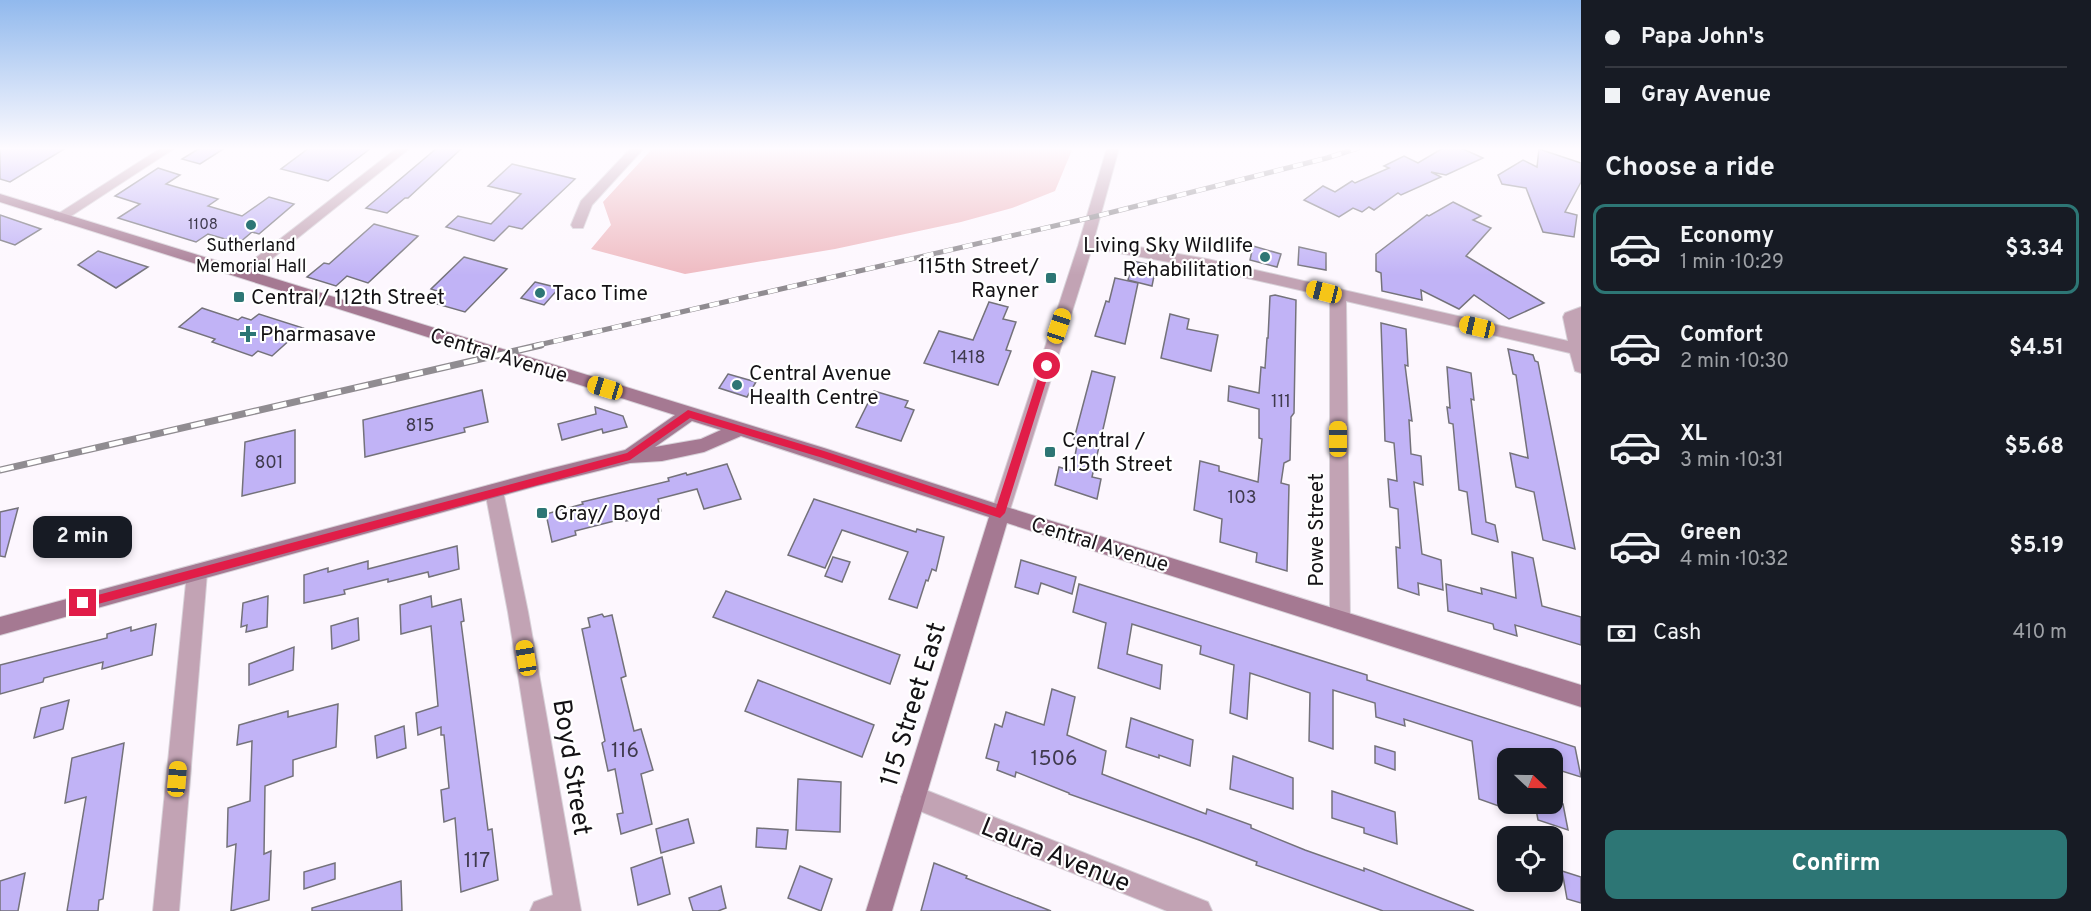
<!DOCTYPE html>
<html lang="en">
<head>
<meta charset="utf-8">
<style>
  body { margin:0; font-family:Overpass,sans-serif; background:#20242c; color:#f1f3f6; height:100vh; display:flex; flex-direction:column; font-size:22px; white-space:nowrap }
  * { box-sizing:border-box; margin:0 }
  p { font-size:20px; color:#9ea1a6 }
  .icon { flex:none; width:33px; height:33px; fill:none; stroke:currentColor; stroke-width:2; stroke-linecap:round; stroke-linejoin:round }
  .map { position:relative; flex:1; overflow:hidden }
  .panel { display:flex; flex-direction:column; background:#171b24; width:510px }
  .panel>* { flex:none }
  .hud { display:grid; align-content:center; height:132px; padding:0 24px; background:#171b24 }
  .needle { width:39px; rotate:112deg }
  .tools { position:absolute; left:1497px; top:748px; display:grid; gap:12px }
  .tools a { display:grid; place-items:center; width:66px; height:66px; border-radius:12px; background:#171b24; box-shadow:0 3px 9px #0003; font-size:30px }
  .end { position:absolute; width:27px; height:27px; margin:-14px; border:8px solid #e11d48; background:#fff; box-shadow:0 0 0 3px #fff }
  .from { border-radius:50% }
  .bubble { position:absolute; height:42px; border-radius:12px; background:#171b24; box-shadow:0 3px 9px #0003; font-size:20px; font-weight:700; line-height:42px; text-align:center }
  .car { position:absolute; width:18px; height:36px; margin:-18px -9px; border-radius:8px; box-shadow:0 0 4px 2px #0007; background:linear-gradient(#f5c518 24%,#345 0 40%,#f5c518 0 76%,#345 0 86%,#f5c518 0) }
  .hud b { display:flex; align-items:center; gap:21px; height:57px; font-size:22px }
  .hud b+b { border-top:2px solid #363941 }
  .hud i { width:15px; height:15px; background:#f1f3f6 }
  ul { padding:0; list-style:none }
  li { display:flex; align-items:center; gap:18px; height:90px; margin:0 12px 9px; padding:0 12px; border:3px solid transparent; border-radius:12px }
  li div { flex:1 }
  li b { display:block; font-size:22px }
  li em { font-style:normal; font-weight:700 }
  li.on { border-color:#2d7675 }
  li>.icon { width:54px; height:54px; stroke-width:1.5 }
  h2 { padding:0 24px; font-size:27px; line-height:72px }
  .pay { display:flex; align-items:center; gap:15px; height:66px; padding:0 24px; font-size:22px }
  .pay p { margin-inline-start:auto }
  .button { display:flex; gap:12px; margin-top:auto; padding:12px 24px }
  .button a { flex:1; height:69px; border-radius:12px; background:#2d7675; color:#fff; font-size:24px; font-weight:700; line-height:69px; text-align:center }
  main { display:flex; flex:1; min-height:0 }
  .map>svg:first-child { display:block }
  .green { fill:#efbbc2 }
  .building { fill:#c1b3f6; stroke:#74727a; stroke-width:1.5 }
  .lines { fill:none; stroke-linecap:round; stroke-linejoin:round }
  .street-casing { stroke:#d8d2d9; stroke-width:2 }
  .secondary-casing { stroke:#d8d2d9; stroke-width:2 }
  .street { fill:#c2a3b4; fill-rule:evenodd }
  .secondary { fill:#a57992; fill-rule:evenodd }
  .rail-far1-casing { stroke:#908c91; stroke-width:5 }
  .rail-casing { stroke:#908c91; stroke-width:7 }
  .rail-far1 { stroke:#fff; stroke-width:4; stroke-dasharray:10; stroke-linecap:butt }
  .rail { stroke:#fff; stroke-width:4.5; stroke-dasharray:14; stroke-linecap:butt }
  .route { fill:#e11d48 }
  .poi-dot { fill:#2d7675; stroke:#fff; stroke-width:2 }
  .labels { text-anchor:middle; stroke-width:4.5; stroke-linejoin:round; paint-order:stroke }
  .far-number-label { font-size:15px; fill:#3f3a4d }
  .far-poi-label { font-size:18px; fill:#141215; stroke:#fff }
  .number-label { font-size:18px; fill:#3f3a4d }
  .poi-label { font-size:21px; fill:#141215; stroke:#fff; text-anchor:start }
  .street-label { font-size:21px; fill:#141215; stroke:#fff }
  .near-number-label { font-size:21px; fill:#3f3a4d }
  .near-street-label { font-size:26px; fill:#141215; stroke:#fff }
</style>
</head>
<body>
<main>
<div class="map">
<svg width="1581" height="911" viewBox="0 0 1581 911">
  <rect width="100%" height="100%" fill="#fdf7fe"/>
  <polygon class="green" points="653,148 1062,148 1072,150 1055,191 1012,208 961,222 835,249 685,274 591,249 611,225 603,202"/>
  <g class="building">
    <polygon points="0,148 66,148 10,182 0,179"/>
    <polygon points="200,148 225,148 200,164 182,159"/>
    <polygon points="309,148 371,148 328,181 281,169"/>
    <polygon points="437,148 462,148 408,198 405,198 387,213 366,208"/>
    <polygon points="1443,148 1461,148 1483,158 1446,175 1431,172 1441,177 1401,195 1398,193 1374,210 1369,207 1362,212 1353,208 1339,217 1304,200 1323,186 1335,192 1352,181 1355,183 1389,168 1384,166 1404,156 1418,163"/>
    <polygon points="1539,149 1581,163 1581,182 1565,212 1577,215 1574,237 1543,232 1526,188 1502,184 1498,175 1523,160 1537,167"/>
    <polygon points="512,164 575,179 522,229 509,226 494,241 446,227 458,216 491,224 521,194 488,186"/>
    <polygon points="158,168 180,175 166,184 218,199 208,206 242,216 269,197 294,204 259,234 252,232 239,243 208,234 196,242 118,218 140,204 115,196"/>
    <polygon points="1453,202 1481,216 1473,220 1491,228 1466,256 1544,303 1509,319 1474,295 1459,309 1421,290 1422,300 1382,291 1381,273 1376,271 1376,254 1427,215 1429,216"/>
    <polygon points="0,215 41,229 15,245 0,240"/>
    <polygon points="374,224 418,236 368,283 347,276 336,286 307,277 324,263 329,264"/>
    <polygon points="1253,246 1281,254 1277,267 1250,260"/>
    <polygon points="1299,247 1326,253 1326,270 1298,265"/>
    <polygon points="98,251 148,267 116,288 78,265"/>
    <polygon points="464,257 507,269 465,312 430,302 440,292 431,289"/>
    <polygon points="1133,261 1156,266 1152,286 1128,280"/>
    <polygon points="1115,278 1138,283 1125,344 1095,336 1106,301 1109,302"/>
    <polygon points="535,282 559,288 544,305 521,298"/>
    <polygon points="1275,295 1296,300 1294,413 1291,417 1290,460 1284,463 1281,483 1289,485 1287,571 1256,562 1257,553 1220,542 1222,519 1194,510 1200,461 1219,466 1219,471 1258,482 1262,439 1259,438 1259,409 1228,401 1229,386 1259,393 1261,367 1265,368 1267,338 1268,338 1270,296"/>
    <polygon points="989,302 1008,307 1003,319 1016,322 1006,350 1011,351 998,385 924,363 939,331 973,340"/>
    <polygon points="202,308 238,320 242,317 251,320 259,314 303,328 272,356 258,351 252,356 212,342 215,339 179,327"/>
    <polygon points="1170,314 1189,319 1187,329 1218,335 1211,371 1161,358"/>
    <polygon points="1381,323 1406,329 1408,366 1405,365 1412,421 1409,420 1411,454 1421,456 1423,485 1414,482 1422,554 1441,560 1443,590 1418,583 1419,595 1398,588 1396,547 1400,548 1398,509 1390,507 1388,479 1397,481 1394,443 1385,441"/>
    <polygon points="1508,349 1533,355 1535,361 1538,362 1575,549 1543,540 1534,492 1516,487 1510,453 1528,458 1516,375 1513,374"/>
    <polygon points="1447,367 1471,373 1474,400 1471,399 1486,522 1495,525 1498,542 1472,534 1467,492 1459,490 1453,424 1449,423 1447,407 1450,408"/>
    <polygon points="1092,371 1115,377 1092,477 1101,479 1097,499 1055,485 1059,467 1072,471 1078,440 1074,439"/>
    <polygon points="728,374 756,382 747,397 719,388"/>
    <polygon points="482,390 488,422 464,428 465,432 365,457 363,420"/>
    <polygon points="874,391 908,401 905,407 914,410 901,441 856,427"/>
    <polygon points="595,407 623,416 627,427 603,433 602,429 562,440 558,424 596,414"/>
    <polygon points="295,430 295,483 242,496 245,442"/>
    <polygon points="727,464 741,499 704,509 697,489 658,499 661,511 643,515 644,517 626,521 626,518 575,531 576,535 552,542 546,514 583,504 582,502 669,481 668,478 686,473 687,475"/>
    <polygon points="814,499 916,532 917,529 944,537 936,571 932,569 928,581 926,580 917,608 889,599 908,552 842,530 825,568 788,555"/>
    <polygon points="18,508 5,557 0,556 0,512"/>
    <polygon points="457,546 459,569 429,577 428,572 388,582 388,579 344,590 345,594 304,603 304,575 328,568 328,572 368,561 368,569"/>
    <polygon points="1512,552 1533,558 1542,606 1581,617 1581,645 1515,625 1517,636 1494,629 1493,624 1448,611 1446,584 1482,594 1481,588 1516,598"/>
    <polygon points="833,557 850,562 842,582 825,576"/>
    <polygon points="1021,560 1076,577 1072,594 1041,583 1038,594 1015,587"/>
    <polygon points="1079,584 1367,675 1367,680 1575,747 1581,777 1552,768 1552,759 1501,758 1507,809 1479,799 1472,741 1404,719 1405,726 1376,717 1375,703 1333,690 1333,749 1309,741 1310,693 1250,673 1247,719 1230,713 1234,665 1200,654 1201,646 1132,624 1127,654 1162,665 1160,689 1098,668 1106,623 1073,612"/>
    <polygon points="726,591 900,655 890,684 713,617"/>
    <polygon points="268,596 267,627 246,632 247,625 241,627 243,603"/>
    <polygon points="431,596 432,607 461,599 464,621 461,622 488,830 492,829 498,880 461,892 455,818 444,822 441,790 449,788 444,735 441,735 441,727 418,735 416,713 438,706 431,626 401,634 400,605"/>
    <polygon points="602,614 604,617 612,615 626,676 621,678 634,731 641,729 653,770 641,774 652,824 621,834 617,814 623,813 615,769 608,771 602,743 605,741 582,629 590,627 588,618"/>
    <polygon points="358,618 359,640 332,649 331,626"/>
    <polygon points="156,624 152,655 102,669 103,662 44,678 43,682 0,694 0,665 107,638 107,634 131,627 131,631"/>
    <polygon points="294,647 293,670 249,685 249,664"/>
    <polygon points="758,680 874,725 862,757 745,711"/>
    <polygon points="1052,689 1075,697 1067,735 1106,751 1102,774 1206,814 1207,809 1251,825 1251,828 1305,850 1364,871 1364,868 1474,911 1383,911 1256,865 1257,862 1199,840 1069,794 1069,793 1016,772 1015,777 997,770 999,762 986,758 995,724 1002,727 1006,712 1044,725"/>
    <polygon points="69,700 63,729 34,738 41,708"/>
    <polygon points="338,704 336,747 293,760 293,776 265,786 264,854 271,851 269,900 231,911 236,844 227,847 228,808 250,801 252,741 237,745 239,725 288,711 288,717"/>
    <polygon points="1131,718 1193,740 1190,766 1159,755 1159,758 1126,747"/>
    <polygon points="404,726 406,748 377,758 375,736"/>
    <polygon points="124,743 103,899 99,900 98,911 67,911 86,797 65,803 72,758"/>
    <polygon points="1375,746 1395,752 1395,770 1375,763"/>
    <polygon points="1233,756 1293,778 1293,809 1230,789"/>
    <polygon points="798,779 841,782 840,832 796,830"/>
    <polygon points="1332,791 1395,812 1397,844 1364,833 1364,828 1332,818"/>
    <polygon points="1535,804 1563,804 1568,830 1538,820"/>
    <polygon points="688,819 694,843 661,853 656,829"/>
    <polygon points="757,828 788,830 786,849 756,847"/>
    <polygon points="662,857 670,894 638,905 631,868"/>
    <polygon points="335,863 335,879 304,889 304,872"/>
    <polygon points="934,863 967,876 966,878 1051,911 921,911"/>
    <polygon points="800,866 832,879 821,911 788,898"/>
    <polygon points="1562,871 1581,877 1581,903 1567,899"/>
    <polygon points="25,873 18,911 0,911 0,881"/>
    <polygon points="401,881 402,911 312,911 312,908"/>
    <polygon points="721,886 726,908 718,911 693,911 689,898"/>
  </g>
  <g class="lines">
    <g class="street-casing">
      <g id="street">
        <polygon points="161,148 175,148 65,220 55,220 53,217"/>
        <polygon points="397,148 410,148 249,277 239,277 237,274 239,271"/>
        <polygon points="631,148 644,148 592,205 583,228 573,228 571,225 581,201"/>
        <polygon points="1107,148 1119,148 1094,239 1207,259 1568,341 1563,317 1565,313 1581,307 1581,373 1575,371 1570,353 1346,301 1350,620 1347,627 1340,629 1333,627 1330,620 1330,297 1207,269 1092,248 1009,513 1007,518 1000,521 993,518 991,513 1078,246"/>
        <polygon points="494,484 501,486 503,491 528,612 581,911 530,911 534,902 553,895 508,612 485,491 487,486"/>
        <polygon points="197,564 204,567 207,573 179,911 153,911 187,573 190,567"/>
        <polygon points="913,785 1208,902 1212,911 1167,911 905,805 901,797 905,789"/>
      </g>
    </g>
    <g class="secondary-casing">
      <path id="secondary" d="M0,194l824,254 176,57 581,180v22l-574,-184 -115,388h-26l123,-394 -248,-81 -37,16 -42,9 -32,2 -93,23 -537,149v-18l537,-145 88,-22 50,-35 -675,-213zM692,421l29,9 -20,9 -46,8z"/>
    </g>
    <use href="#street" class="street"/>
    <use href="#secondary" class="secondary"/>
    <g class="rail-far1-casing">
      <polyline id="rail-far1" points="534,346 1093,217 1327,158 1358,148"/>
    </g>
    <g class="rail-casing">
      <polyline id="rail" points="0,470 541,345"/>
    </g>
    <use href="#rail-far1" class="rail-far1"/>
    <use href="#rail" class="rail"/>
  </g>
  <linearGradient id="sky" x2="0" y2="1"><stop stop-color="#91b9ed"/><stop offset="0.54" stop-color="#fefbff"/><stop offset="1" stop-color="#fefbff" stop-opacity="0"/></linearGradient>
  <rect width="1581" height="275" fill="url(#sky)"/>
  <polygon class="route" points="1047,363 1051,366 1005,513 1000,518 823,458 690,418 630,460 83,608 78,603 83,599 627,453 688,410 824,451 996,508 1042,366"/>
  <g class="poi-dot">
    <circle cx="251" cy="225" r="6"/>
    <circle cx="1265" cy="257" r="6"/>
    <rect x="1045" y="272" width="12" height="12" rx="3"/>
    <circle cx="540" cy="293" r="6"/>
    <rect x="233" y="291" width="12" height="12" rx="3"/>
    <path d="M245 325h6v6h6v6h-6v6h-6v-6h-6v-6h6z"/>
    <circle cx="737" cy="385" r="6"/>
    <rect x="1044" y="446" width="12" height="12" rx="3"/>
    <rect x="536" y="507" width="12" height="12" rx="3"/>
  </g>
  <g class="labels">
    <g class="far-number-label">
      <text x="203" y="229">1108</text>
    </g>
    <g class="far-poi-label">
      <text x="251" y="251">Sutherland<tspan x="251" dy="21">Memorial Hall</tspan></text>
    </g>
    <g class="number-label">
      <text x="968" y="363">1418</text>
      <text x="1281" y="407">111</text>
      <text x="420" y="431">815</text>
      <text x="269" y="468">801</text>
      <text x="1242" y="503">103</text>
    </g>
    <g class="poi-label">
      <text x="1253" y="252" text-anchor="end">Living Sky Wildlife<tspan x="1253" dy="24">Rehabilitation</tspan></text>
      <text x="1039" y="273" text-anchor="end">115th Street/<tspan x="1039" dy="24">Rayner</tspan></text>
      <text x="552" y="300">Taco Time</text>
      <text x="251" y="304">Central/ 112th Street</text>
      <text x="260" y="341">Pharmasave</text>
      <text x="749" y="380">Central Avenue<tspan x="749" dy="24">Health Centre</tspan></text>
      <text x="1062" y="447">Central /<tspan x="1062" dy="24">115th Street</tspan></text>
      <text x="554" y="520">Gray/ Boyd</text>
    </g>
    <g class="street-label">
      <text transform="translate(499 355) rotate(17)" y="7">Central Avenue</text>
      <text transform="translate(1316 530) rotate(-90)" y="7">Powe Street</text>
      <text transform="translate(1100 544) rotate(17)" y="7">Central Avenue</text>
    </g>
    <g class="near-number-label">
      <text x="625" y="757">116</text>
      <text x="1054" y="765">1506</text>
      <text x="477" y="867">117</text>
    </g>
    <g class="near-street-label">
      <text transform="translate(912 704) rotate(-73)" y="9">115 Street East</text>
      <text transform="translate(573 767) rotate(81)" y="9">Boyd Street</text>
      <text transform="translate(1056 854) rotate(22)" y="9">Laura Avenue</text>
    </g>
  </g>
</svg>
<div class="tools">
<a><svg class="needle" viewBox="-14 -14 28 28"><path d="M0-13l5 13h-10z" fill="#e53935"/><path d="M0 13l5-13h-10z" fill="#9ea1a6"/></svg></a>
<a><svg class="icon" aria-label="locate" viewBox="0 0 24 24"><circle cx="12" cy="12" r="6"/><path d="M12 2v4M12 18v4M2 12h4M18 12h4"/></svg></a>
</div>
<i class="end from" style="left:1047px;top:366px"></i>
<i class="end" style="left:83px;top:603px"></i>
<div class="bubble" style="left:33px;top:516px;width:99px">2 min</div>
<i class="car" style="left:1324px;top:292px;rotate:284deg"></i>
<i class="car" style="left:1059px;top:326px;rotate:18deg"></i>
<i class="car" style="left:1477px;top:327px;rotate:283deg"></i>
<i class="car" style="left:605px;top:388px;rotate:287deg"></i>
<i class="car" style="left:1338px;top:439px;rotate:0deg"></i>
<i class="car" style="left:526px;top:658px;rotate:351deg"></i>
<i class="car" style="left:177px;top:779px;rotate:5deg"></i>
</div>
<section class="panel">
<div class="hud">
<b><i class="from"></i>Papa John's</b>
<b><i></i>Gray Avenue</b>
</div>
<h2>Choose a ride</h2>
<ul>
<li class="on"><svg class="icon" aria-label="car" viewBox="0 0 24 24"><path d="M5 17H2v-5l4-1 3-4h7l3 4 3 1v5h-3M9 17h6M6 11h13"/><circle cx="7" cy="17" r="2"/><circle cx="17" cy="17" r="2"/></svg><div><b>Economy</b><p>1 min · 10:29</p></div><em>$3.34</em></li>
<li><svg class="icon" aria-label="car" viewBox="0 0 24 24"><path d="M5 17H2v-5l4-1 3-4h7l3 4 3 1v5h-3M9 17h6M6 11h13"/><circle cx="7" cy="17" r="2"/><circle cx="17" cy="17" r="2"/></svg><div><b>Comfort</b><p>2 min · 10:30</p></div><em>$4.51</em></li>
<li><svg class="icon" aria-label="car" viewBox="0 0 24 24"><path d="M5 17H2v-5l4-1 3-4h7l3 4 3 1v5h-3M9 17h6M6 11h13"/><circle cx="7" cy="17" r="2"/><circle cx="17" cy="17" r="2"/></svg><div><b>XL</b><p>3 min · 10:31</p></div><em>$5.68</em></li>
<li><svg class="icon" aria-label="car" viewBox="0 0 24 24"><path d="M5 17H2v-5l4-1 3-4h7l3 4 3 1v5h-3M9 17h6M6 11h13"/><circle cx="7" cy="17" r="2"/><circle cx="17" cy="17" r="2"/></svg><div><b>Green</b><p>4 min · 10:32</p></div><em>$5.19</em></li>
</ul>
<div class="pay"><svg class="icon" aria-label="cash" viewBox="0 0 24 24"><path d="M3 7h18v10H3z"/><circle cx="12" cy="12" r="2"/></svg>Cash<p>410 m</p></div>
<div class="button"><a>Confirm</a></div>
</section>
</main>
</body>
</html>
